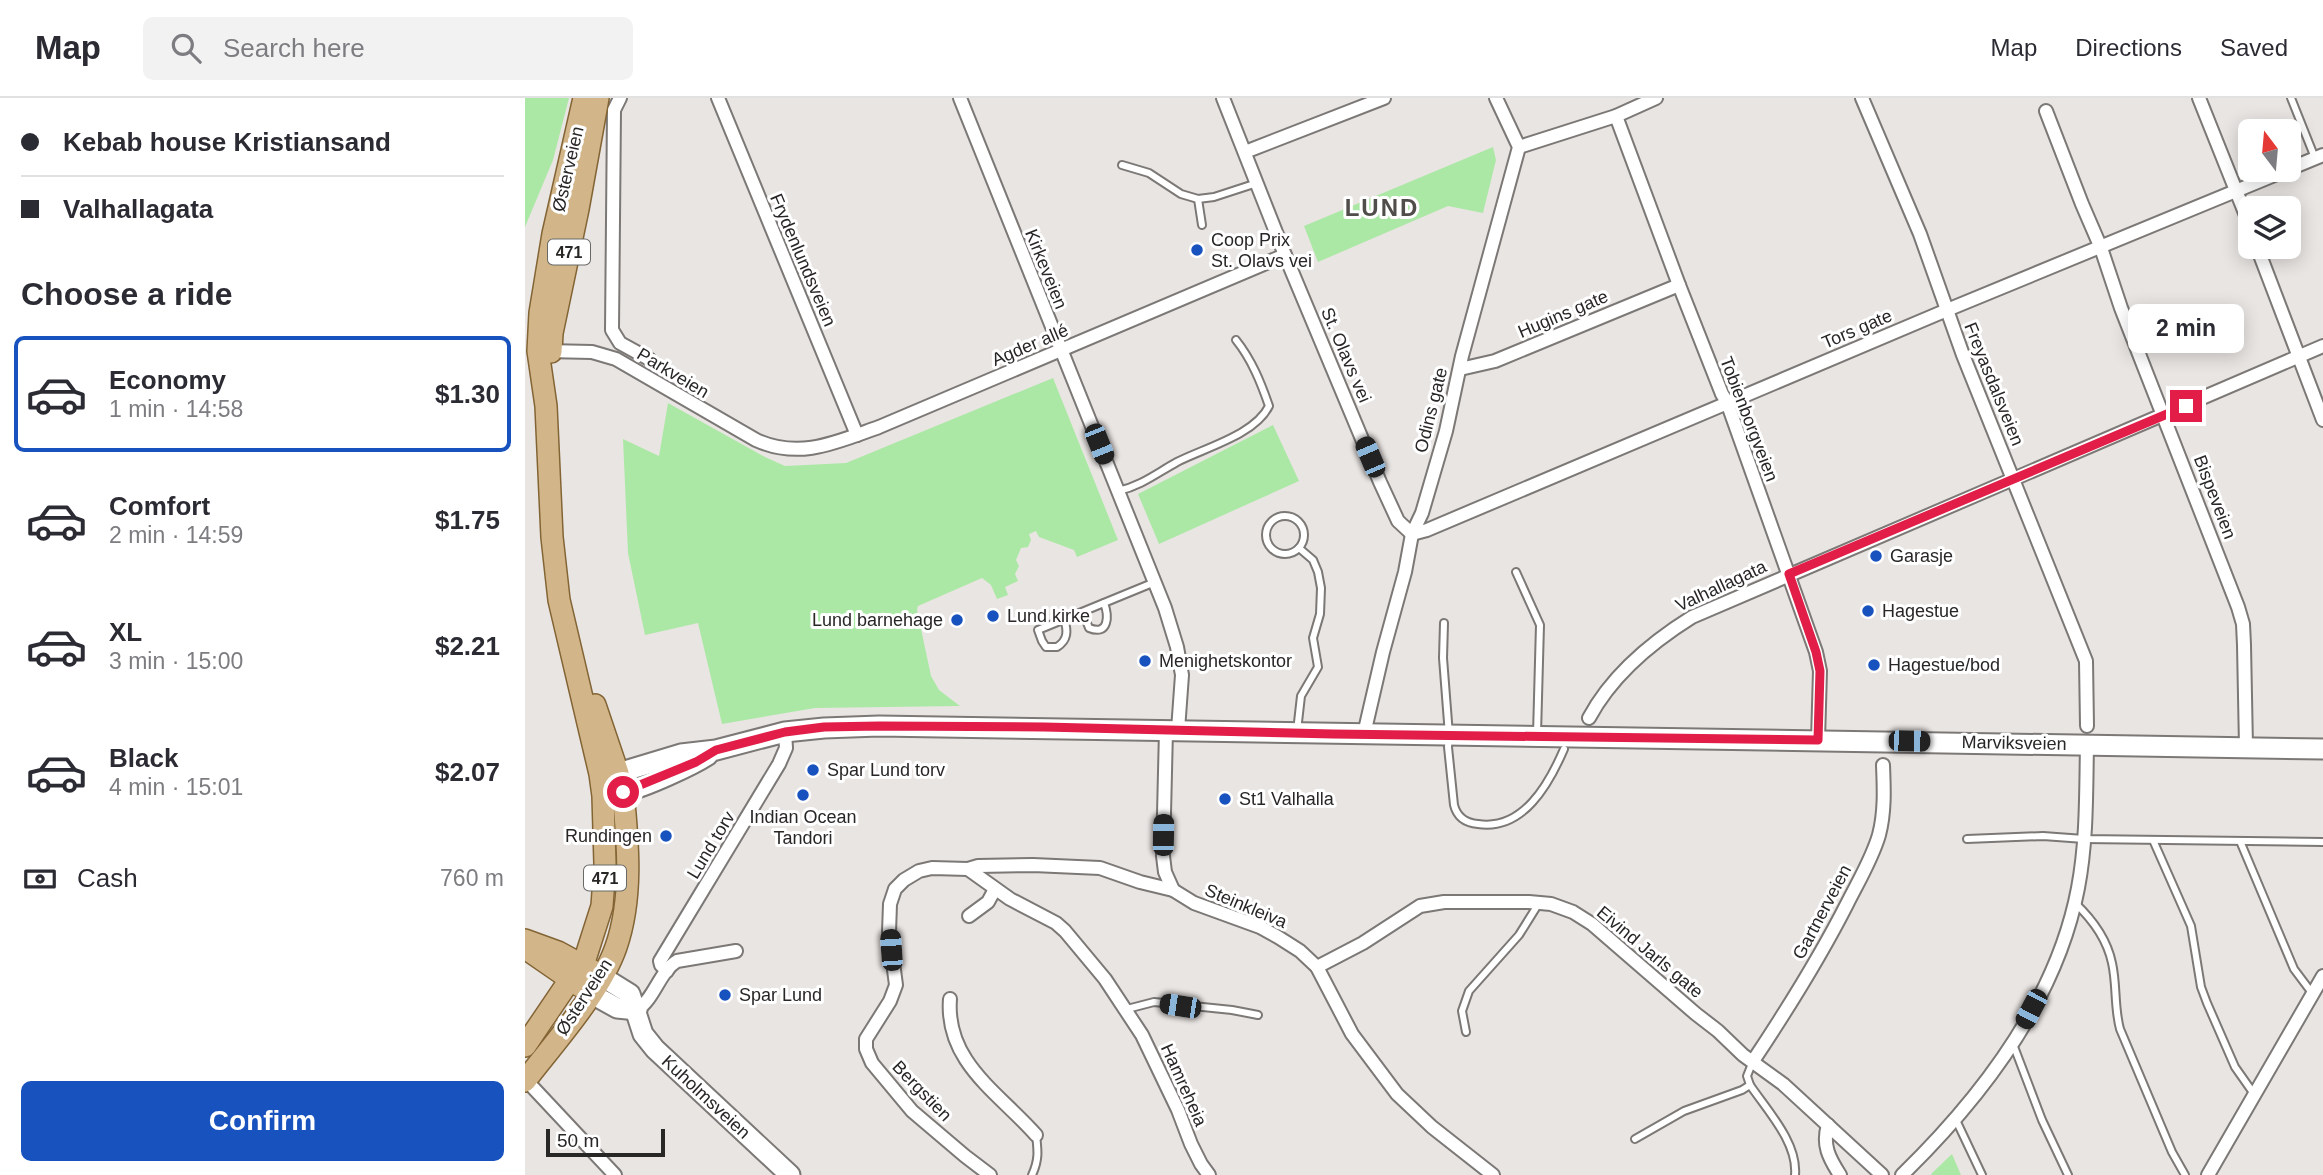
<!DOCTYPE html>
<html lang="en">
<head>
<meta charset="utf-8">
<style>
  body { margin:0; font-family:Helvetica,sans-serif; background:#f2f2f3; color:#2b2b33; height:100vh; display:flex; flex-direction:column; font-size:26px; white-space:nowrap }
  * { box-sizing:border-box; margin:0 }
  p { font-size:23px; color:#7c7c81 }
  .icon { flex:none; width:38px; height:38px; fill:none; stroke:currentColor; stroke-width:2; stroke-linecap:round; stroke-linejoin:round }
  .map { position:relative; flex:1; overflow:hidden }
  .drawer { display:flex; flex-direction:column; background:#fff; width:525px }
  .drawer>* { flex:none }
  .top-card { display:grid; align-content:center; height:154px; padding:0 21px; background:#fff }
  .needle { width:46px; rotate:344deg }
  .fabs { position:absolute; left:1713px; top:21px; display:grid; gap:14px }
  .fabs a { display:grid; place-items:center; width:63px; height:63px; border-radius:10px; background:#fff; box-shadow:0 4px 18px #0003; font-size:35px }
  .scale { position:absolute; left:21px; bottom:18px; width:119px; box-sizing:border-box; padding-left:7px; border:4px solid #282726; border-top:0; font-size:19px; line-height:24px; white-space:nowrap; color:#282726; -webkit-text-stroke:5px #fff; paint-order:stroke }
  .end { position:absolute; width:32px; height:32px; margin:-16px; border:9px solid #e11d48; background:#fff; box-shadow:0 0 0 4px #fff }
  .from { border-radius:50% }
  .bubble { position:absolute; height:49px; border-radius:10px; background:#fff; box-shadow:0 4px 18px #0003; font-size:23px; font-weight:800; line-height:49px; text-align:center }
  .car { position:absolute; width:21px; height:42px; margin:-21px -10px; border-radius:9px; box-shadow:0 0 5px 2px #0007; background:linear-gradient(#222 24%,#8ab4d8 0 40%,#222 0 76%,#8ab4d8 0 86%,#222 0) }
  .top-card b { display:flex; align-items:center; gap:24px; height:66px; font-size:26px }
  .top-card b+b { border-top:2px solid #e1e1e2 }
  .top-card i { width:18px; height:18px; background:#2b2b33 }
  ul { padding:0; list-style:none }
  li { display:flex; align-items:center; gap:21px; height:116px; margin:0 14px 10px; padding:0 7px; border:4px solid transparent; border-radius:10px }
  li div { flex:1 }
  li b { display:block; font-size:26px }
  li em { font-style:normal; font-weight:800 }
  li.selected { border-color:#1852be }
  li>.icon { width:63px; height:63px; stroke-width:1.5 }
  h2 { padding:0 21px; font-size:32px; line-height:84px }
  .pay { display:flex; align-items:center; gap:18px; height:77px; padding:0 21px; font-size:26px }
  .pay p { margin-inline-start:auto }
  .primary-button { display:flex; gap:14px; margin-top:auto; padding:14px 21px }
  .primary-button a { flex:1; height:80px; border-radius:10px; background:#1852be; color:#fff; font-size:28px; font-weight:800; line-height:80px; text-align:center }
  header { display:flex; align-items:center; gap:42px; box-sizing:border-box; height:98px; padding:0 35px; background:#fff; border-bottom:2px solid #e1e1e2 }
  header strong { font-size:33px }
  nav { display:flex; gap:38px; margin-inline-start:auto; font-size:24px }
  .search { width:490px; height:63px; background:#f2f2f3; display:flex; align-items:center; gap:18px; box-sizing:border-box; padding:0 24px; border-radius:10px; color:#7c7c81; font-size:26px }
  main { display:flex; flex:1; min-height:0 }
  .map>svg:first-child { display:block }
  .green { fill:#ace8a5 }
  .lines { fill:none; stroke-linecap:round; stroke-linejoin:round }
  .lane-casing { stroke:#7b7876; stroke-width:10 }
  .street-casing { stroke:#7b7876; stroke-width:16 }
  .secondary-casing { stroke:#7b7876; stroke-width:23 }
  .primary-casing { stroke:#836434; stroke-width:24 }
  .lane { stroke:#fff; stroke-width:6 }
  .street { stroke:#fff; stroke-width:12 }
  .secondary { stroke:#fff; stroke-width:19 }
  .primary { stroke:#d2b68a; stroke-width:21 }
  .route { stroke:#e11d48; stroke-width:9 }
  .poi-dot { fill:#1852be; stroke:#fff; stroke-width:2.5 }
  .labels { text-anchor:middle; stroke-width:6; stroke-linejoin:round; paint-order:stroke }
  .shield { fill:#fff; stroke:#686867; stroke-width:2 }
  .shield-label { font-size:16px; font-weight:bold; fill:#282726 }
  .street-label { font-size:18px; fill:#282726; stroke:#fff }
  .poi-label { font-size:18px; fill:#282726; stroke:#fff; text-anchor:start }
  .district-label { font-size:24px; font-weight:bold; letter-spacing:2px; fill:#504d4b; stroke:#fff }
</style>
</head>
<body>
<header>
<strong>Map</strong>
<div class="search"><svg class="icon" aria-label="search" viewBox="0 0 24 24"><circle cx="10" cy="10" r="6"/><path d="M15 15l6 6"/></svg>Search here</div>
<nav><a>Map</a><a>Directions</a><a>Saved</a></nav>
</header>
<main>
<section class="drawer">
<div class="top-card">
<b><i class="from"></i>Kebab house Kristiansand</b>
<b><i></i>Valhallagata</b>
</div>
<h2>Choose a ride</h2>
<ul>
<li class="selected"><svg class="icon" aria-label="car" viewBox="0 0 24 24"><path d="M5 17H2v-5l4-1 3-4h7l3 4 3 1v5h-3M9 17h6M6 11h13"/><circle cx="7" cy="17" r="2"/><circle cx="17" cy="17" r="2"/></svg><div><b>Economy</b><p>1 min · 14:58</p></div><em>$1.30</em></li>
<li><svg class="icon" aria-label="car" viewBox="0 0 24 24"><path d="M5 17H2v-5l4-1 3-4h7l3 4 3 1v5h-3M9 17h6M6 11h13"/><circle cx="7" cy="17" r="2"/><circle cx="17" cy="17" r="2"/></svg><div><b>Comfort</b><p>2 min · 14:59</p></div><em>$1.75</em></li>
<li><svg class="icon" aria-label="car" viewBox="0 0 24 24"><path d="M5 17H2v-5l4-1 3-4h7l3 4 3 1v5h-3M9 17h6M6 11h13"/><circle cx="7" cy="17" r="2"/><circle cx="17" cy="17" r="2"/></svg><div><b>XL</b><p>3 min · 15:00</p></div><em>$2.21</em></li>
<li><svg class="icon" aria-label="car" viewBox="0 0 24 24"><path d="M5 17H2v-5l4-1 3-4h7l3 4 3 1v5h-3M9 17h6M6 11h13"/><circle cx="7" cy="17" r="2"/><circle cx="17" cy="17" r="2"/></svg><div><b>Black</b><p>4 min · 15:01</p></div><em>$2.07</em></li>
</ul>
<div class="pay"><svg class="icon" aria-label="cash" viewBox="0 0 24 24"><path d="M3 7h18v10H3z"/><circle cx="12" cy="12" r="2"/></svg>Cash<p>760 m</p></div>
<div class="primary-button"><a>Confirm</a></div>
</section>
<div class="map">
<svg width="1798" height="1077" viewBox="0 0 1798 1077">
  <rect width="100%" height="100%" fill="#e9e5e3"/>
  <g class="green">
    <polygon points="0,0 44,0 28,62 0,129"/>
    <polygon points="968,49 971,62 958,115 923,108 793,164 779,128"/>
    <polygon points="528,280 593,442 552,459 549,452 514,439 511,433 504,436 506,442 503,449 496,450 491,462 494,468 490,476 493,483 480,489 483,497 472,501 466,487 457,480 393,508 392,512 406,578 414,592 435,608 290,610 197,626 173,525 120,537 103,455 98,341 134,358 143,305 240,359 260,368 321,365"/>
    <polygon points="748,327 774,383 634,446 613,396"/>
    <polygon points="1427,1056 1436,1077 1406,1077 1407,1075"/>
  </g>
  <g class="lines">
    <g class="lane-casing">
      <g id="lane">
        <polyline points="1766,0 1790,60"/>
        <polyline points="597,67 624,75 656,96 673,101 689,99 732,85"/>
        <polyline points="673,101 677,127"/>
        <path d="M593,393c23,-5 39,-18 59,-29 27,-14 78,-27 92,-56 -8,-23 -17,-46 -33,-66"/>
        <circle cx="760" cy="437" r="19"/>
        <polyline points="991,474 1015,527 1012,636"/>
        <path d="M558,515l6,15c20,8 20,-12 15,-25"/>
        <path d="M539,521c4,12 4,21 -7,28h-11l-4,-6 -4,-11 117,-48"/>
        <path d="M919,525l-1,35 6,77 -1,12 6,58c3,12 12,18 24,19 45,7 71,-40 86,-75"/>
        <polyline points="772,633 776,598 793,569 788,540 795,516 796,490 793,474 788,462 774,450"/>
        <polyline points="1442,741 1518,738 1559,741 1798,744"/>
        <polyline points="1628,742 1666,828 1676,889 1682,905 1710,969 1729,996"/>
        <polyline points="1715,743 1769,871 1787,895"/>
        <path d="M1550,805c17,16 32,36 37,60 5,22 2,44 8,66l52,123 13,23"/>
        <polyline points="602,911 629,904 707,912 733,917"/>
        <polyline points="941,934 937,913 944,893 994,837 1014,805"/>
        <polyline points="1488,946 1517,1022 1543,1077"/>
        <path d="M1228,963l-6,15 3,9c17,25 48,58 45,90"/>
        <polyline points="1431,1022 1457,1077"/>
        <polyline points="1110,1041 1159,1013 1217,992 1225,987"/>
        <path d="M507,1077c7,-15 6,-24 4,-40"/>
      </g>
    </g>
    <g class="street-casing">
      <g id="street">
        <polyline points="95,0 89,12 87,232 95,245 124,261"/>
        <polyline points="193,0 332,337"/>
        <polyline points="435,0 640,510 652,549 657,577 653,632"/>
        <polyline points="698,0 760,157 855,384 873,423 887,436 902,432 1422,212 1798,57"/>
        <polyline points="1337,0 1395,136 1438,257 1561,563 1562,628"/>
        <polyline points="1674,0 1726,130"/>
        <polyline points="1521,13 1557,106 1576,150 1596,210 1713,509 1718,526 1719,547 1721,649"/>
        <polyline points="1091,18 1154,187 1197,296 1202,304 1291,554 1295,573 1293,642"/>
        <polyline points="994,49 1091,18 1131,0"/>
        <polyline points="720,54 859,0"/>
        <polyline points="1732,149 1798,322"/>
        <path d="M21,253l46,1 24,7 140,81c44,20 81,2 123,-13l406,-172"/>
        <polyline points="935,271 970,263 1154,187"/>
        <path d="M1064,620c23,-43 63,-76 103,-101l631,-271"/>
        <polyline points="641,632 638,758 640,774 648,792"/>
        <polyline points="839,636 858,554 880,474 887,436 897,415 921,333 937,258 994,49 971,0"/>
        <polyline points="443,771 485,801 531,825 540,833 580,881 617,937 653,1012 666,1046 676,1066 684,1077"/>
        <polyline points="444,818 463,804 470,791"/>
        <polyline points="792,869 838,845 895,808 919,804 1004,804 1026,806 1048,814 1067,826 1171,916 1193,933 1218,957 1258,986 1357,1077"/>
        <polyline points="142,873 136,867 135,863 254,666 261,650 260,634"/>
        <path d="M425,901c-5,63 49,94 86,136"/>
        <path d="M112,912c18,-12 22,-38 40,-49l59,-10"/>
        <path d="M1228,963c34,-51 66,-102 94,-157 11,-22 25,-45 32,-69 6,-23 5,-46 4,-70"/>
        <polyline points="1,982 90,1077"/>
        <path d="M1303,1027c-6,20 1,33 12,50"/>
        <polyline points="465,1077 440,1058 387,1013 347,965 341,951 341,941 365,903 371,887 364,834 365,806 370,791 379,782 394,773 407,770 443,771 453,768 508,767 575,770 615,784 648,792 669,805 735,829 753,839 775,853 792,869 827,936 872,996 907,1029 968,1077"/>
        <path d="M1377,1077c79,-77 155,-176 176,-287 9,-47 8,-96 9,-143"/>
        <polyline points="1683,1077 1798,878"/>
      </g>
    </g>
    <g class="secondary-casing">
      <g id="secondary">
        <polyline points="83,684 93,675 156,656 191,652 260,634 299,630 354,628 1798,651"/>
        <path d="M85,692c5,1 10,2 16,1 19,-4 65,-25 82,-36"/>
        <polyline points="76,878 105,896 118,936 130,951 265,1077"/>
        <polyline points="65,895 92,910 112,912"/>
      </g>
    </g>
    <g class="primary-casing">
      <g id="primary">
        <polyline points="26,254 27,235 53,111 73,0"/>
        <polyline points="70,607 93,675"/>
        <polyline points="0,842 33,854 68,873"/>
        <polyline points="0,850 55,888"/>
        <polyline points="0,948 61,858 77,808 80,766 78,698 75,676 34,502 27,439 21,308 13,253 15,215 28,136 59,0"/>
        <path d="M0,983c29,-38 75,-88 91,-134 17,-49 12,-104 7,-155"/>
      </g>
    </g>
    <use href="#lane" class="lane"/>
    <use href="#street" class="street"/>
    <use href="#secondary" class="secondary"/>
    <use href="#primary" class="primary"/>
  </g>
  <g class="lines">
    <polyline class="route" points="98,694 171,664 191,652 260,634 299,629 354,628 519,629 808,636 1293,642 1295,573 1291,554 1264,476 1661,308"/>
  </g>
  <g class="poi-dot">
    <circle cx="672" cy="152" r="7"/>
    <circle cx="1351" cy="458" r="7"/>
    <circle cx="1343" cy="513" r="7"/>
    <circle cx="468" cy="518" r="7"/>
    <circle cx="432" cy="522" r="7"/>
    <circle cx="620" cy="563" r="7"/>
    <circle cx="1349" cy="567" r="7"/>
    <circle cx="288" cy="672" r="7"/>
    <circle cx="278" cy="697" r="7"/>
    <circle cx="700" cy="701" r="7"/>
    <circle cx="141" cy="738" r="7"/>
    <circle cx="200" cy="897" r="7"/>
  </g>
  <g class="labels">
    <g class="shield">
      <rect x="23" y="141.5" width="42" height="25" rx="5"/>
      <rect x="59" y="767.5" width="42" height="25" rx="5"/>
    </g>
    <g class="shield-label">
      <text x="44" y="160">471</text>
      <text x="80" y="786">471</text>
    </g>
    <g class="street-label">
      <text transform="translate(43 71) rotate(-77)" y="6">Østerveien</text>
      <text transform="translate(278 162) rotate(67)" y="6">Frydenlundsveien</text>
      <text transform="translate(521 171) rotate(68)" y="6">Kirkeveien</text>
      <text transform="translate(1038 216) rotate(-23)" y="6">Hugins gate</text>
      <text transform="translate(1332 231) rotate(-23)" y="6">Tors gate</text>
      <text transform="translate(505 247) rotate(-23)" y="6">Agder allé</text>
      <text transform="translate(821 257) rotate(67)" y="6">St. Olavs vei</text>
      <text transform="translate(148 275) rotate(31)" y="6">Parkveien</text>
      <text transform="translate(1469 286) rotate(68)" y="6">Freyasdalsveien</text>
      <text transform="translate(906 312) rotate(-76)" y="6">Odins gate</text>
      <text transform="translate(1224 321) rotate(69)" y="6">Tobienborgveien</text>
      <text transform="translate(1690 399) rotate(69)" y="6">Bispeveien</text>
      <text transform="translate(1196 488) rotate(-25)" y="6">Valhallagata</text>
      <text transform="translate(1489 645) rotate(1)" y="6">Marviksveien</text>
      <text transform="translate(186 747) rotate(-59)" y="6">Lund torv</text>
      <text transform="translate(721 808) rotate(23)" y="6">Steinkleiva</text>
      <text transform="translate(1297 814) rotate(-62)" y="6">Gartnerveien</text>
      <text transform="translate(1125 854) rotate(40)" y="6">Eivind Jarls gate</text>
      <text transform="translate(59 899) rotate(-57)" y="6">Østerveien</text>
      <text transform="translate(659 987) rotate(66)" y="6">Hamreheia</text>
      <text transform="translate(397 993) rotate(46)" y="6">Bergstien</text>
      <text transform="translate(181 999) rotate(43)" y="6">Kuholmsveien</text>
    </g>
    <g class="poi-label">
      <text x="686" y="148">Coop Prix<tspan x="686" dy="21">St. Olavs vei</tspan></text>
      <text x="1365" y="464">Garasje</text>
      <text x="1357" y="519">Hagestue</text>
      <text x="482" y="524">Lund kirke</text>
      <text x="418" y="528" text-anchor="end">Lund barnehage</text>
      <text x="634" y="569">Menighetskontor</text>
      <text x="1363" y="573">Hagestue/bod</text>
      <text x="302" y="678">Spar Lund torv</text>
      <text x="714" y="707">St1 Valhalla</text>
      <text x="278" y="725" text-anchor="middle">Indian Ocean<tspan x="278" dy="21">Tandori</tspan></text>
      <text x="127" y="744" text-anchor="end">Rundingen</text>
      <text x="214" y="903">Spar Lund</text>
    </g>
    <g class="district-label">
      <text x="857" y="118">LUND</text>
    </g>
  </g>
</svg>
<div class="fabs">
<a><svg class="needle" viewBox="-14 -14 28 28"><path d="M0-13l5 13h-10z" fill="#e53935"/><path d="M0 13l5-13h-10z" fill="#7c7c81"/></svg></a>
<a><svg class="icon" aria-label="layers" viewBox="0 0 24 24"><path d="M12 4l9 5-9 5-9-5zM3 14l9 5 9-5"/></svg></a>
</div>
<div class="scale">50 m</div>
<i class="end from" style="left:98px;top:694px"></i>
<i class="end" style="left:1661px;top:308px"></i>
<div class="bubble" style="left:1603px;top:206px;width:116px">2 min</div>
<i class="car" style="left:574px;top:346px;rotate:158deg"></i>
<i class="car" style="left:845px;top:359px;rotate:337deg"></i>
<i class="car" style="left:1384px;top:643px;rotate:91deg"></i>
<i class="car" style="left:638px;top:737px;rotate:1deg"></i>
<i class="car" style="left:366px;top:852px;rotate:356deg"></i>
<i class="car" style="left:655px;top:908px;rotate:279deg"></i>
<i class="car" style="left:1506px;top:911px;rotate:208deg"></i>
</div>
</main>
</body>
</html>
